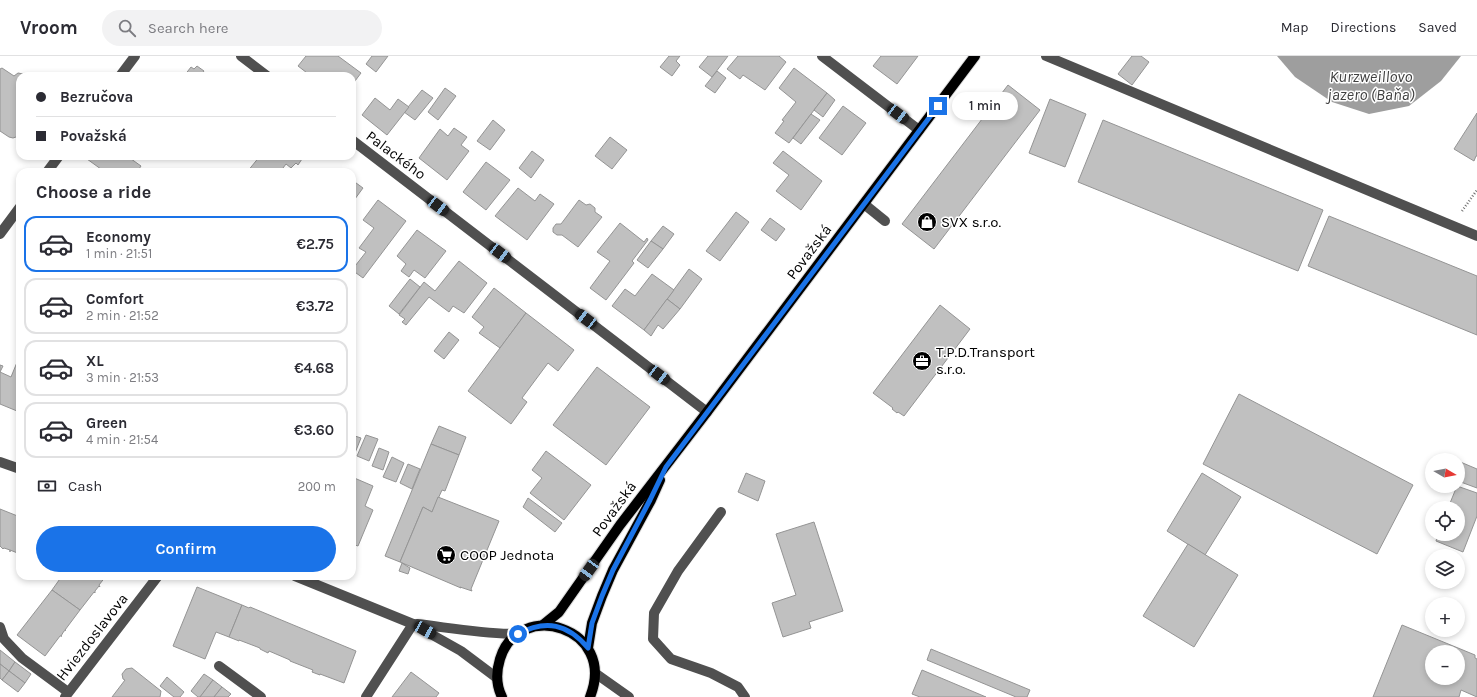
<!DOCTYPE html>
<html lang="en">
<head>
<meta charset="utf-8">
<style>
  body { margin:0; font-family:Karla,sans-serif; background:#f2f2f3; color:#2b2b33; height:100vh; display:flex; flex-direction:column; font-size:15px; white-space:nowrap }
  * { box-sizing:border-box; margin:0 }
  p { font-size:13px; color:#7c7c81 }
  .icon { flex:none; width:22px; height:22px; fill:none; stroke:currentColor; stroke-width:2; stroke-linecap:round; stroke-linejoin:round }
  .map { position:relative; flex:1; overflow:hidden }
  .side { position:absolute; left:16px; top:112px; width:340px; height:412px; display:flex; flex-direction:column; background:#fff; border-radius:12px; box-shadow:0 2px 6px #0003 }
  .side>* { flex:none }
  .banner { position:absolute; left:16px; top:16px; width:340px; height:88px; border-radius:12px; box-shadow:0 2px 6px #0003; display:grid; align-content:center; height:88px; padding:0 20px; background:#fff }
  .needle { width:26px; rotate:100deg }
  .controls { position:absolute; left:1425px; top:397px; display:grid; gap:8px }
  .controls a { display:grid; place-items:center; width:40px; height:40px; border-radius:50%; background:#fff; box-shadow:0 2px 6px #0003; font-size:20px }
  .end { position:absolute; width:18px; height:18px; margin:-9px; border:5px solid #1a73e8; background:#fff; box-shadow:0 0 0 2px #fff }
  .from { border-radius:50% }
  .bubble { position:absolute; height:28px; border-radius:14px; background:#fff; box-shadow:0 2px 6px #0003; font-size:13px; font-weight:600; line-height:28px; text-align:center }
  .car { position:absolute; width:12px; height:24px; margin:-12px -6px; border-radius:5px; box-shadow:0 0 3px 1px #0007; background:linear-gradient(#222 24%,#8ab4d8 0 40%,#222 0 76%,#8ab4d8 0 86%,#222 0) }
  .banner b { display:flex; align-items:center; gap:14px; height:38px; font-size:15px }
  .banner b+b { border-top:1px solid #e1e1e2 }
  .banner i { width:10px; height:10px; background:#2b2b33 }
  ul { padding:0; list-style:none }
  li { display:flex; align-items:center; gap:12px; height:56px; margin:0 8px 6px; padding:0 12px; border:2px solid #e1e1e2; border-radius:12px }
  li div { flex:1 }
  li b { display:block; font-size:15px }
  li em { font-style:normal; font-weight:600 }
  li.current { border-color:#1a73e8 }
  li>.icon { width:36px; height:36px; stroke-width:1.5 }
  h2 { padding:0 20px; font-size:18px; line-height:48px }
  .pay { display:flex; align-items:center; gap:10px; height:44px; padding:0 20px; font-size:15px }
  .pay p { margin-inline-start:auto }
  .button { display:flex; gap:8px; margin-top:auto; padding:8px 20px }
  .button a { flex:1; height:46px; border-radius:24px; background:#1a73e8; color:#fff; font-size:16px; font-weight:600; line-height:46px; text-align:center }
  header { display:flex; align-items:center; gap:24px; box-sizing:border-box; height:56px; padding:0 20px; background:#fff; border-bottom:1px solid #e1e1e2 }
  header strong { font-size:19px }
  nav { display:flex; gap:22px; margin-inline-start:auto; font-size:14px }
  .search { width:280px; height:36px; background:#f2f2f3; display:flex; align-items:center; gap:10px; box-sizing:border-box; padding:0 14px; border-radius:22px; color:#7c7c81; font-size:15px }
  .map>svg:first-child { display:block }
  .water { fill:#9e9e9e }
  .building { fill:#c0c0c0; stroke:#949494; fill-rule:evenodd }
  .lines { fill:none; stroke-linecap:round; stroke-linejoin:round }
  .major-casing { stroke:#dbdbdb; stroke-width:12 }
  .path { stroke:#727272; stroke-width:2.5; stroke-dasharray:1 2; stroke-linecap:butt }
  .minor { stroke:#505050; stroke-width:10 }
  .major { stroke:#000; stroke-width:10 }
  .route { stroke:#1a73e8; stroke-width:5 }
  .labels { text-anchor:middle; stroke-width:3; stroke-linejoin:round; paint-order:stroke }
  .street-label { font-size:15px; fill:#000; stroke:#fff }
  .poi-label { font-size:15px; fill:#000; stroke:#fff; text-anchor:start }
  .water-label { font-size:16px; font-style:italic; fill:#3f3f3f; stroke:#fff }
</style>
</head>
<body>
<header>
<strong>Vroom</strong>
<div class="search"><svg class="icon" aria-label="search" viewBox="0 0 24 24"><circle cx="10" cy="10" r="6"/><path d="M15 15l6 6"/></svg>Search here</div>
<nav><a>Map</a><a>Directions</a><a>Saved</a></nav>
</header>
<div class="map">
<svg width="1477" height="641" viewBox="0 0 1477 641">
  <rect width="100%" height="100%" fill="#fff"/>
  <polygon class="water" points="1277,0 1461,0 1441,25 1409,50 1369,58 1332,46 1295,21"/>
  <g class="building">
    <polygon points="306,0 338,0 361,17 352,29 352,20 311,20 298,10"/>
    <polygon points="372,0 388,0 376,16 366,8"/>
    <polygon points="669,0 680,0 676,5 680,9 672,20 660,11"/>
    <polygon points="708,0 728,0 712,21 699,11"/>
    <polygon points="738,0 779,0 786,6 765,34 743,19 740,23 727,13"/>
    <polygon points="881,0 918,0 897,28 873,10"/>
    <polygon points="1132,0 1141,0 1149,6 1132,29 1118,18"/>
    <polygon points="197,10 204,15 201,19 203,20 184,20 191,11 194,13"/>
    <polygon points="2,12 14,20 18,17 23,18 24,20 20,20 19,37 20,76 16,81 13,82 9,81 0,75 0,13"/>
    <polygon points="794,12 827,37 789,87 775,77 784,65 782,64 796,46 779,32"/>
    <polygon points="717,15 726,22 715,37 705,30"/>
    <polygon points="1008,29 1040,54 934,193 902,168"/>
    <polygon points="445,32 456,40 438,64 428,56"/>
    <polygon points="422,34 433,42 415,64 404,56"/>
    <polygon points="827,37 835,44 823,61 814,54"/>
    <polygon points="375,42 390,54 398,43 409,51 387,79 362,59"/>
    <polygon points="1050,43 1086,58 1065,111 1029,97"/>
    <polygon points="843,50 866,67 842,99 819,82"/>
    <polygon points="1477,57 1477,100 1476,100 1474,105 1454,93"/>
    <polygon points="811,58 820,64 801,88 793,82"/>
    <polygon points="493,64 505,74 490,94 477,85"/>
    <polygon points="1103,64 1323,154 1298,215 1078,126"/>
    <polygon points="454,72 467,81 461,89 469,95 447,124 419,102 440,73 448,80"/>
    <polygon points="610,81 627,94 612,113 595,100"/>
    <polygon points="532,95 544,104 531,122 519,112"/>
    <polygon points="783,95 822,125 801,154 776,135 789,119 773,107"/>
    <polygon points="90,100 127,100 141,110 137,116 105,116 87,103"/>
    <polygon points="260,100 304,100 298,109 296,107 291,112 286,108 280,116 247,116"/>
    <polygon points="486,106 510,124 486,154 463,136"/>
    <polygon points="352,124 363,132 352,147"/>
    <polygon points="518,132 535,145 540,138 554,148 527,184 495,160"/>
    <polygon points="378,144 406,165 363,222 352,214 366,196 359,192 374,172 363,164"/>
    <polygon points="579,144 586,149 590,148 595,152 595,156 602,161 578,191 562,179 557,179 553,176 553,172 556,168 561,168"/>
    <polygon points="736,156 749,166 720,205 706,195"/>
    <polygon points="1329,160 1477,220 1477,279 1308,210"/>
    <polygon points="770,162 785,173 776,185 761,174"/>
    <polygon points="620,167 644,186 647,182 648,184 632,205 634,207 606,244 590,232 610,205 597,196"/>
    <polygon points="663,170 674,178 663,193 651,185"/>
    <polygon points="417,174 446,195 425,222 414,214 409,221 401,215 406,208 397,200"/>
    <polygon points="651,185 663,193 648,212 637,204"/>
    <polygon points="459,205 487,227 464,257 453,250 449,256 429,241 406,269 402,266 405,263 399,259 424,226 435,235"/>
    <polygon points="689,213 702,223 680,253 667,243"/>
    <polygon points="652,218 674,234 644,274 612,250 625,233 635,240"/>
    <polygon points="410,223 420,231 399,258 389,250"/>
    <polygon points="494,232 526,257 500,292 479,277 484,271 472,261"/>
    <polygon points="667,243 680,253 663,273 658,269 651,280 644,274"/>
    <polygon points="940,249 970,273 904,360 898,356 897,357 892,353 893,352 873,337"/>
    <polygon points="526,257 574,294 558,315 548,307 522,342 527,346 511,368 468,335"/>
    <polygon points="449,276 459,284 444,303 434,295"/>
    <polygon points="20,299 20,347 17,355 0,348 0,309 3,310 0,316 11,321"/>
    <polygon points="597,311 650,351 606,409 553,369"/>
    <polygon points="1239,338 1413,429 1377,498 1203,408"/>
    <polygon points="439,370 466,381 459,399 431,388"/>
    <polygon points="352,379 361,382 353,402 352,402"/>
    <polygon points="366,379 378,383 369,405 357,400"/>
    <polygon points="431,388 459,399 445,435 442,434 432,456 423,451 400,506 385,500"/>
    <polygon points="379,392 389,396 383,414 372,410"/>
    <polygon points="546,395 591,429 564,464 530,437 542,422 532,414"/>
    <polygon points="392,401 404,407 396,426 383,421"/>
    <polygon points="1458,405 1477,413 1477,432 1458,425"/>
    <polygon points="408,408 420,413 412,433 400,427"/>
    <polygon points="746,417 765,425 758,445 738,436"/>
    <polygon points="1202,417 1241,441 1205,499 1167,475"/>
    <polygon points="352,421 373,430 365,450 373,454 358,490 352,488"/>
    <polygon points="1457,430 1477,437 1477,460 1463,496 1436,485 1438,478 1458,478 1458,452 1448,452"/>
    <polygon points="438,441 499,465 471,533 472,535 460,531 461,532 400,506 423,451 432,456"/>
    <polygon points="528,442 562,467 555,476 523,451"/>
    <polygon points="0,453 20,461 20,498 10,494 10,496 10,494 4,492 3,493 0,490"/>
    <polygon points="814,466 843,555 809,566 811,572 783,581 772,547 796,539 776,478"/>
    <polygon points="1188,488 1238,519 1194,591 1143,560"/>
    <polygon points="402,507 410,512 408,518 399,515"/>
    <polygon points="62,520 106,520 99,529 100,531 99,530 95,535 95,537 94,536 80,554 52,534"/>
    <polygon points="197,531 242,549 229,581 216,576 205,603 173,590"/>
    <polygon points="52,534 80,554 65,574 66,574 64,575 61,580 62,580 60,580 45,600 17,579"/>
    <polygon points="242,549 249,552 250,551 356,595 344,627 320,618 320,619 312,616 313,614 290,605 290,604 269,595 268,597 260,593 260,592 239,584 239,585 229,581"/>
    <path d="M1402,569l73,30v3l2,1v38l-16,-7 -2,7h-86zM1432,596h26v26h-26z"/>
    <polygon points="931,593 1030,634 1027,641 1016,641 927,604"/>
    <polygon points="0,594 15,606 9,615 0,608"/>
    <polygon points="15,606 31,618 25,627 9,615"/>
    <polygon points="0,608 9,615 2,624 0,622"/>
    <polygon points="132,612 161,635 160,641 112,641 125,624 123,623 122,618 126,613"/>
    <polygon points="922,614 986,641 920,641 912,638"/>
    <polygon points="9,615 25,627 18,636 2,624"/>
    <polygon points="411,616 439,637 436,641 392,641"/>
    <polygon points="204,618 213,624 200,641 198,641 191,635"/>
    <polygon points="167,621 184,636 180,641 174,641 160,630"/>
    <polygon points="213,624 222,631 214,641 200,641"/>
    <polygon points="222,631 231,638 228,641 214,641"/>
  </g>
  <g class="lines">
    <g class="major-casing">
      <g id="major">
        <polyline points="543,569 559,556 620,469 707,356 975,0"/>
        <polyline points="588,592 592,567 602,540 613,514 651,444 660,424"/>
        <path d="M502,641c-6,-12 -6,-25 -2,-38 18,-61 118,-32 90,38"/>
      </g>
    </g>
    <polyline class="path" points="1462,155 1477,134"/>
    <g class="minor">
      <polyline points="241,0 267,20"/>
      <polyline points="822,0 919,74"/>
      <polyline points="1046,0 1477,180"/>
      <polyline points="120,20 135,0"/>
      <polyline points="352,84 707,356"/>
      <polyline points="47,116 59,100"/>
      <polyline points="864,148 885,165"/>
      <polyline points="0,178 20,151"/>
      <polyline points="0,406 20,413"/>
      <polyline points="721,456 678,515 654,557 653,583 671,603 711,617 738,631 745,641"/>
      <polyline points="295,520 413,568 461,595 497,622"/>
      <path d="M417,568c34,4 67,10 101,10"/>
      <polyline points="0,571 4,583 22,602 68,636"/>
      <polyline points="219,610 261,641"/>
      <polyline points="595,617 629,641"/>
      <polyline points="65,641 158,520"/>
      <polyline points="366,641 413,568"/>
    </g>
    <use href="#major" class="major"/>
  </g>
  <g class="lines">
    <path class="route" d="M518,578c28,-15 50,-10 70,14l4,-25 10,-27 11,-26 37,-70 16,-33 272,-361"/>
  </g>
  <defs>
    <g id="shop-disc" transform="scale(1)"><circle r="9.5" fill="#000" stroke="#fff"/><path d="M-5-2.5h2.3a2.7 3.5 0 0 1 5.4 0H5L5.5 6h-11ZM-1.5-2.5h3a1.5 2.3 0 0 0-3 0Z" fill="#fff"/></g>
    <g id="office-disc" transform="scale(1)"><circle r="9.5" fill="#000" stroke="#fff"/><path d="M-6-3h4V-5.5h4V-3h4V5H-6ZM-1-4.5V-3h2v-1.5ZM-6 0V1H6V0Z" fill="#fff"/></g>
    <g id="supermarket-disc" transform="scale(1)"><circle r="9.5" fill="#000" stroke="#fff"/><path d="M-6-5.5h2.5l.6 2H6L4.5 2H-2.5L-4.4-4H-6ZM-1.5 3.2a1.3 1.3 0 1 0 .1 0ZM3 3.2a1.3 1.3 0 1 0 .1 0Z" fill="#fff"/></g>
  </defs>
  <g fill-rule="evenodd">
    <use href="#shop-disc" x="927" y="166"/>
    <use href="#office-disc" x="922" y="305"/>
    <use href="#supermarket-disc" x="446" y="499"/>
  </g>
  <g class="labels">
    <g class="street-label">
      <text transform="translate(396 99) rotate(37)" y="5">Palackého</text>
      <text transform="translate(809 196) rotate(-53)" y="5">Považská</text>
      <text transform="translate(614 453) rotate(-54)" y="5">Považská</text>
      <text transform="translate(92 581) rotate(-52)" y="5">Hviezdoslavova</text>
    </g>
    <g class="poi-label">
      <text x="941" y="171">SVX s.r.o.</text>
      <text x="936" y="301">T.P.D.Transport<tspan x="936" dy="17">s.r.o.</tspan></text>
      <text x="460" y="504">COOP Jednota</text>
    </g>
    <g class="water-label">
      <text x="1371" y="26">Kurzweillovo<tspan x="1371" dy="18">jazero (Baňa)</tspan></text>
    </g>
  </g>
</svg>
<div class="controls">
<a><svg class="needle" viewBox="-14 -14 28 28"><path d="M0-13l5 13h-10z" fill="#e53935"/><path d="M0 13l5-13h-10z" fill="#7c7c81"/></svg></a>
<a><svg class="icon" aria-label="locate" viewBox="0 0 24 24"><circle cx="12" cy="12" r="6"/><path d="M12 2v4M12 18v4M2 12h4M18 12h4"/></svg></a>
<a><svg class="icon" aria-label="layers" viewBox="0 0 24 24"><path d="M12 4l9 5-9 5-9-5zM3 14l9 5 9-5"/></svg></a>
<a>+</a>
<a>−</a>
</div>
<i class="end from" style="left:518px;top:578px"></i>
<i class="end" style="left:938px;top:50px"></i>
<div class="bubble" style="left:952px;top:36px;width:66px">1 min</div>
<i class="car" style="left:898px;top:58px;rotate:127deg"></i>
<i class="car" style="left:438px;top:150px;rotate:127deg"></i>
<i class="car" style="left:500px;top:197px;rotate:127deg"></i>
<i class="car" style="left:586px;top:263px;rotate:307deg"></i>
<i class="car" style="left:659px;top:319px;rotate:127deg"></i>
<i class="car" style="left:589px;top:514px;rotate:216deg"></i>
<i class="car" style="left:425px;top:574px;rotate:119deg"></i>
<div class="banner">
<b><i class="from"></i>Bezručova</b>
<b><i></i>Považská</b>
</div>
<section class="side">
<h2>Choose a ride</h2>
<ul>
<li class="current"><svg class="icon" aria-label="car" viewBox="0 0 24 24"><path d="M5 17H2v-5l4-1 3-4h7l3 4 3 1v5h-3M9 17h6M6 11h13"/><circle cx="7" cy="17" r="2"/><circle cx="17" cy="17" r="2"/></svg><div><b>Economy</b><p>1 min · 21:51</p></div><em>€2.75</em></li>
<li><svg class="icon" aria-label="car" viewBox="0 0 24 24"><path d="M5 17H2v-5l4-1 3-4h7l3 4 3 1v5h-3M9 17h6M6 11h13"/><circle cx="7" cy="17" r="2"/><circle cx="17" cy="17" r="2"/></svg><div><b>Comfort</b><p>2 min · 21:52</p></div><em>€3.72</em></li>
<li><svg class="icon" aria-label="car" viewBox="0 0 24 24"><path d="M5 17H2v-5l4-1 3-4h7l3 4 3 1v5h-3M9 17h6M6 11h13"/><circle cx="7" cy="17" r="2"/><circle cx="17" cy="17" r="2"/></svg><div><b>XL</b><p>3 min · 21:53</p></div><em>€4.68</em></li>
<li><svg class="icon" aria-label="car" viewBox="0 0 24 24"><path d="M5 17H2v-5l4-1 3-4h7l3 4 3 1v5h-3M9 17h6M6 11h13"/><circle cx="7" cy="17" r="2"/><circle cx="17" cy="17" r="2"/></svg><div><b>Green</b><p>4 min · 21:54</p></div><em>€3.60</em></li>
</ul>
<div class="pay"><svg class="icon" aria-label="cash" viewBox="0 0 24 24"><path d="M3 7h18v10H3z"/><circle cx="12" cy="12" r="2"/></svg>Cash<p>200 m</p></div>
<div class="button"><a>Confirm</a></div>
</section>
</div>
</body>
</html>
